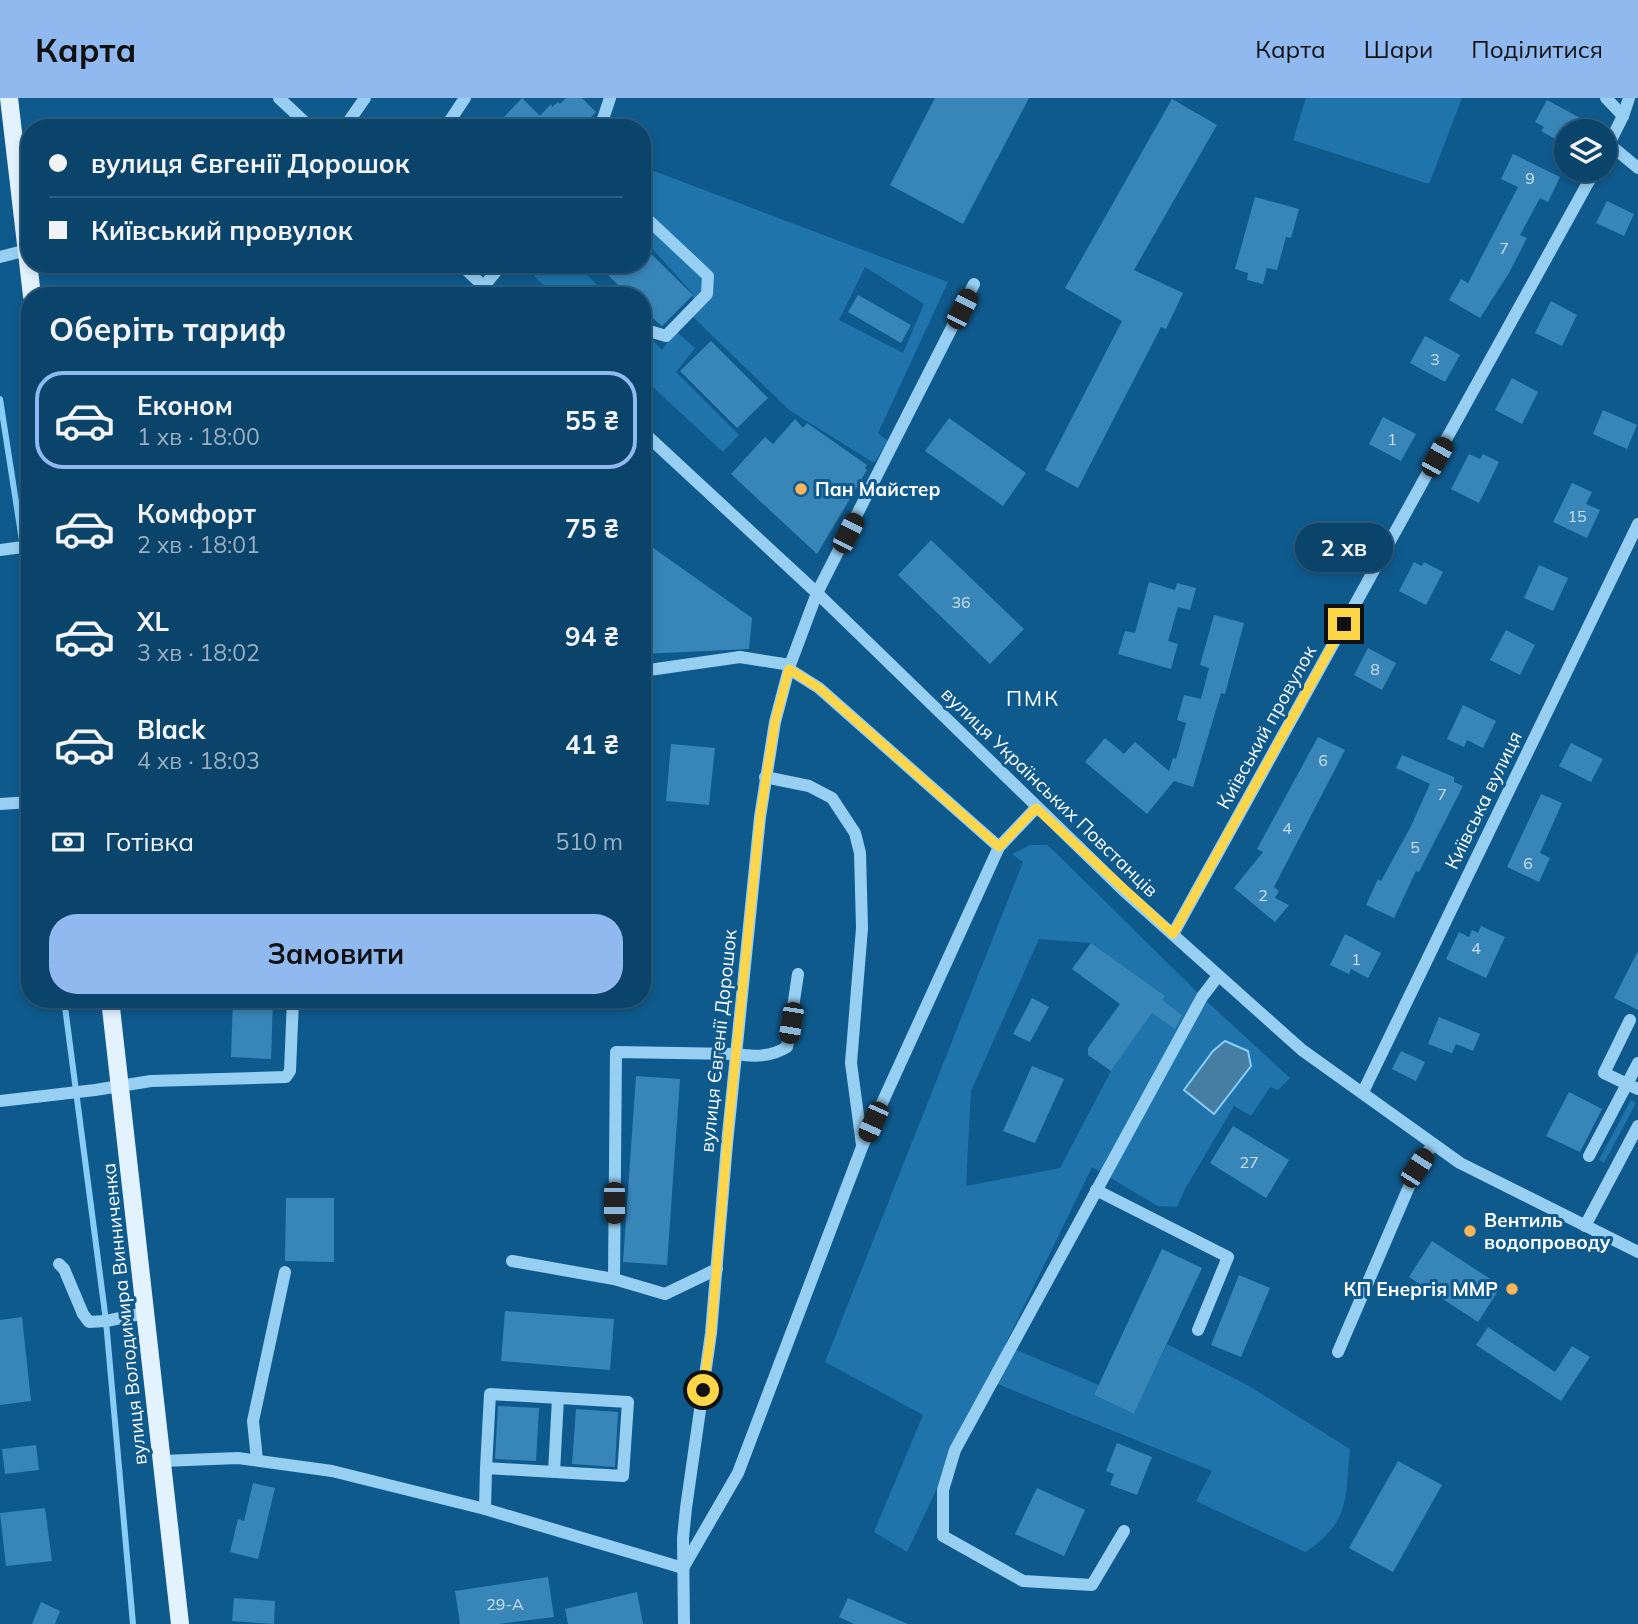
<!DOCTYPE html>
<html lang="uk">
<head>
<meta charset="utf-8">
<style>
  body { margin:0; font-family:Mulish,sans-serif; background:#194e72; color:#f1f3f6; height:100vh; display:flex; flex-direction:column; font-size:26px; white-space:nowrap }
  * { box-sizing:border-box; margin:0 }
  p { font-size:23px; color:#9ab0c1 }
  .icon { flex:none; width:38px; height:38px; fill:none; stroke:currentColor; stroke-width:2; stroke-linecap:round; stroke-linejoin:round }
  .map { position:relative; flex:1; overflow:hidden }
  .sheet { position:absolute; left:21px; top:189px; width:630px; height:721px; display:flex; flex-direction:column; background:#0b446a; border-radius:28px; box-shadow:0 4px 10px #0003,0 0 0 2px #2b5c7e }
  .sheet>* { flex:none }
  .hud { position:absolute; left:21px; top:21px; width:630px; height:154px; border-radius:28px; box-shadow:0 4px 10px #0003,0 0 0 2px #2b5c7e; display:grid; align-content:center; height:154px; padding:0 28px; background:#0b446a }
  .controls { position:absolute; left:1554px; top:21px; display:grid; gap:14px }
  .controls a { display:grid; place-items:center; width:63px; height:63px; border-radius:50%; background:#0b446a; box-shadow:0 4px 10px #0003,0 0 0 2px #2b5c7e; font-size:35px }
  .end { position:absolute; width:32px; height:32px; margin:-16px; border:9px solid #ffd54a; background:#111; box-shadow:0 0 0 4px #111 }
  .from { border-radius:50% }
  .bubble { position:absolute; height:49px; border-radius:24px; background:#0b446a; box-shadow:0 4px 10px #0003,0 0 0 2px #2b5c7e; font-size:23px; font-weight:700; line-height:49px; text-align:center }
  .car { position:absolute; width:21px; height:42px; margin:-21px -10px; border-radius:9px; box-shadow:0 0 5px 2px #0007; background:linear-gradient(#222 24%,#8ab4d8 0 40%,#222 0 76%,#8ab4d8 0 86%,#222 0) }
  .hud b { display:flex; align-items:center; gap:24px; height:66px; font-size:26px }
  .hud b+b { border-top:2px solid #2b5c7e }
  .hud i { width:18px; height:18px; background:#f1f3f6 }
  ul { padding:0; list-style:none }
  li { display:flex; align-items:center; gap:21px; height:98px; margin:0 14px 10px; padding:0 14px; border:4px solid transparent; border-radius:28px }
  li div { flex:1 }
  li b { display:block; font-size:26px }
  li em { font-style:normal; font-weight:700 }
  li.selected { border-color:#90b9f0 }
  li>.icon { width:63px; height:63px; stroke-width:1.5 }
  h2 { padding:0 28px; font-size:32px; line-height:84px }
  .pay { display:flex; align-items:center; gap:18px; height:77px; padding:0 28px; font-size:26px }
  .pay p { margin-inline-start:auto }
  .action { display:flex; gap:14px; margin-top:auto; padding:14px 28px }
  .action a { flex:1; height:80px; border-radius:28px; background:#90b9f0; color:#111; font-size:28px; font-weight:700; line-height:80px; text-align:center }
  header { display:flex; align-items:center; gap:42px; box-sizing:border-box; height:98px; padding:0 35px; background:#90b9f0; color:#111 }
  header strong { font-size:33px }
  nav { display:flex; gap:38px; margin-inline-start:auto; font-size:24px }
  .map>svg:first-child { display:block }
  .green { fill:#1e74ab; fill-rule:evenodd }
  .water { fill:#467da3; stroke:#88cdf7; stroke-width:2 }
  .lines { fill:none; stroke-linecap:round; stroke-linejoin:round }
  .stream { stroke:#88cdf7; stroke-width:6 }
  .building { fill:#3885b7 }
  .minor { stroke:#97cff3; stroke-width:12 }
  .major { stroke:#e3f2ff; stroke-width:18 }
  .route { stroke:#ffd54a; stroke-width:9 }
  .poi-dot { fill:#ffb559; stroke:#0f5a8d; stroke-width:2.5 }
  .labels { text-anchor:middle; stroke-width:6; stroke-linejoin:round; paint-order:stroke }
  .number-label { font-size:16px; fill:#cde0ed }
  .poi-label { font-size:19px; font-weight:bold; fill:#fff; stroke:#0f5a8d; text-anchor:start }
  .street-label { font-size:19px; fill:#fff; stroke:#0f5a8d }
  .neighbourhood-label { font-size:21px; letter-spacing:2px; fill:#fff; stroke:#0f5a8d }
</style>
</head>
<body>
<header>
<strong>Карта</strong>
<nav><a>Карта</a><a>Шари</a><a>Поділитися</a></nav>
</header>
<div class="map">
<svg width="1638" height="1526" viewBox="0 0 1638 1526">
  <rect width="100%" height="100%" fill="#0f5a8d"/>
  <g class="green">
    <polygon points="1306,0 1462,0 1429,86 1293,42"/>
    <path d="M643,69l305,115 -70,151 10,8 -14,22 -85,-53 -98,-95 2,-21 -51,-57zM865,169l59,37 -21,49 -64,-33z"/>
    <polygon points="522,166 576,166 608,198 555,198"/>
    <polygon points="642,232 662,252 676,233 695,250 676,274 739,337 723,354 642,279"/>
    <path d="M1030,747h17l8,7 147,145 88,81 -12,12 -8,-3 -19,29 -17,-10 -49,83 -8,18 -19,-1 -66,-39 -87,178 94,40 -5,10 40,19 33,-70 82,42 101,63c-5,49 1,73 -45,103l-109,-51 16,-30 -224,-91 -81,172 -33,-20 49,-117 -98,-53 198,-500 -11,-8zM1039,841l52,4 73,53 -53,75 -51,97 -94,18 5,-95z"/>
    <polygon points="1631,1002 1636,1005 1604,1065 1599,1062"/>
  </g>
  <polygon class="water" points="1225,943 1248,953 1251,968 1214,1016 1184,992 1213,953"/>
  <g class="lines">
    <g class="stream">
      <polyline points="0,301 23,449 30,539"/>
      <polyline points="64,901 106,1223 133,1526"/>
    </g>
  </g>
  <g class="building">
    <polygon points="522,0 540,18 551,6 552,9 558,4 560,6 566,0 582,0 596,14 580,30 515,30 504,19"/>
    <polygon points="935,0 1029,0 963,126 890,87"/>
    <polygon points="1172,1 1217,27 1134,172 1183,195 1166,231 1161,229 1078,390 1045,372 1122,223 1065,190"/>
    <polygon points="1547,2 1604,33 1566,33 1566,47 1541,33 1544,29 1535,24"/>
    <polygon points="1513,56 1560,79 1548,104 1540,100 1520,137 1527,140 1509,175 1480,220 1449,202 1461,181 1468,185 1518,89 1501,81"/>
    <polygon points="1255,99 1299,111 1291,140 1286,139 1277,172 1267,170 1263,186 1247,182 1248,175 1235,171"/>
    <polygon points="1607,103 1634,116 1624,138 1596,125"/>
    <polygon points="642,147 693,197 662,228 642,211 642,198 629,198 597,166 642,166"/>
    <polygon points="858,197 911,227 901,245 848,214"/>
    <polygon points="1551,203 1577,217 1562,248 1535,235"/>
    <polygon points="1425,238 1460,257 1445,284 1410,265"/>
    <polygon points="711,243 768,300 737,330 680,273"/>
    <polygon points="1512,280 1538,294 1522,326 1495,312"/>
    <polygon points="1603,312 1637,327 1627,351 1593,336"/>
    <polygon points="1383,319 1416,336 1401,363 1369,346"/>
    <polygon points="949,320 1026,375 1003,408 925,353"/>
    <polygon points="795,321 803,330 807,325 867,367 865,370 867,372 817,456 731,376 765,339 773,346"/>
    <polygon points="1469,356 1480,361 1483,356 1499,364 1479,405 1451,391"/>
    <polygon points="1572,385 1592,394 1586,406 1600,412 1587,440 1553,424"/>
    <polygon points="642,442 752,520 749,551 642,556"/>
    <polygon points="931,442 1024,531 990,566 898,477"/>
    <polygon points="1414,464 1422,468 1424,464 1443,474 1426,507 1399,493"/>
    <polygon points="1539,467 1568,480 1553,513 1524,500"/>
    <polygon points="1149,484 1175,492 1177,485 1196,490 1190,512 1178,509 1168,543 1178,546 1171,571 1118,556 1125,533 1135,535"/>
    <polygon points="1214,517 1244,525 1225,596 1221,595 1193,689 1174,683 1147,716 1085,664 1105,640 1124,656 1135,644 1169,673 1173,660 1176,661 1186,625 1177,622 1184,597 1201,601 1209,570 1200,567"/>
    <polygon points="1506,532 1535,547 1520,577 1490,562"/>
    <polygon points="1368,550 1396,565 1382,592 1354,577"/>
    <polygon points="1463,607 1496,623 1483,650 1467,642 1464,649 1447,641"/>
    <polygon points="1318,639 1345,652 1274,789 1279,793 1275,800 1289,807 1275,824 1234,790 1263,754 1257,751"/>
    <polygon points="1571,645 1603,661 1591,684 1559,668"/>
    <polygon points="671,646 715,650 709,707 666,703"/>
    <polygon points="1402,657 1454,679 1454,684 1463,688 1419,774 1416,773 1394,820 1366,807 1378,781 1381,783 1410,730 1430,686 1396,670"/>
    <polygon points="1541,696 1562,705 1540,755 1550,760 1539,784 1507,769"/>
    <polygon points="1481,828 1505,839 1486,880 1446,861 1459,834 1469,839 1472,832 1478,835"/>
    <polygon points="1345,836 1381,855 1368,880 1351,871 1349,876 1330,867"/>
    <polygon points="1091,845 1165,898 1162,902 1182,917 1175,931 1152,915 1111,973 1088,957 1088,950 1120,906 1072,871"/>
    <polygon points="1638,853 1638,912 1614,900"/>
    <polygon points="1032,900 1049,909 1030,944 1013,936"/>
    <polygon points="233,901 273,901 271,961 231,959"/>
    <polygon points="1439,919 1480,936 1473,953 1456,946 1452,955 1428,946"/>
    <polygon points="1401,953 1425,964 1416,983 1392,971"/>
    <polygon points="1032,968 1064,981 1035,1045 1003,1033"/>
    <polygon points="636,978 680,981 667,1167 623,1164"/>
    <polygon points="1569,994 1602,1011 1580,1054 1546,1038"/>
    <polygon points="1233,1028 1289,1062 1266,1100 1210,1065"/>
    <polygon points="286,1100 334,1100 334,1164 285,1163"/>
    <polygon points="1432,1143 1501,1188 1478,1224 1409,1179"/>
    <polygon points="1162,1151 1202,1170 1134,1316 1094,1297"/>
    <polygon points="1239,1177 1270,1190 1241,1259 1211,1247"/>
    <polygon points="505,1213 614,1221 610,1272 501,1263"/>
    <polygon points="22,1219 31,1303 0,1307 0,1222"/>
    <polygon points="1488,1229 1555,1274 1572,1248 1590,1259 1561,1303 1476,1247"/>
    <polygon points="498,1308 539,1310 536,1363 495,1361"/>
    <polygon points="576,1311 618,1314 615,1369 572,1366"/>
    <polygon points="1117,1345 1152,1359 1137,1397 1110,1387 1114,1376 1106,1373"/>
    <polygon points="36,1347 39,1372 5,1376 2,1351"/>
    <polygon points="1398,1363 1442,1387 1393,1474 1349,1450"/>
    <polygon points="253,1385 275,1390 258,1461 230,1454 238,1421 244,1423"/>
    <polygon points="1037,1390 1085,1412 1064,1458 1015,1436"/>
    <polygon points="45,1410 52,1463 6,1468 0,1415"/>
    <polygon points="548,1479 554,1519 498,1526 460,1526 455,1493"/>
    <polygon points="637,1494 643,1526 568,1526 565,1511"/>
    <polygon points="234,1500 275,1503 274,1526 232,1523"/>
    <polygon points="848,1500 908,1526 854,1526 839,1519"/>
    <polygon points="41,1504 60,1513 55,1526 32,1526"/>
  </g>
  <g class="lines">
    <g class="minor">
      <polyline points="279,0 311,30"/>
      <polyline points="1606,0 1623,18"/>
      <polyline points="344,30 365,0"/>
      <polyline points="445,30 465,0"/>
      <polyline points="600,30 610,0"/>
      <polyline points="1609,46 1638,70"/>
      <polyline points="1605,54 1623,18 1629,0"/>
      <polyline points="642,116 708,178 707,196 666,238 646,232 642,237"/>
      <polyline points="0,159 27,152"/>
      <polyline points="460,166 494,198"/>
      <polyline points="484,188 502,166"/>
      <polyline points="642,333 817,495 1123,792 1302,952 1460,1065 1638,1154"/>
      <polyline points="0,452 30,448"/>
      <polyline points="789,571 819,590 999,749"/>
      <polyline points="642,573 740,559 790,567"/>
      <polyline points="765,679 809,688 832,700 855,735 860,755 862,830 851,965 862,1047"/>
      <polyline points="0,706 30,704"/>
      <polyline points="1173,836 1595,72"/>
      <polyline points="1630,922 1604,975 1627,986 1638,965"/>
      <polyline points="1363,994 1638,426"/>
      <polyline points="0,1003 95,992 151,983 286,979 290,973 293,901"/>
      <polyline points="1589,1058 1627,986 1638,991"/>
      <polyline points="1096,1092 1228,1159 1198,1232"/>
      <polyline points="1585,1128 1638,1028"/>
      <polyline points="512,1163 614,1181 665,1196 717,1171"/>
      <polyline points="59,1166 64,1171 83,1216 89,1224 106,1223 145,1215"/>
      <path d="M614,1181l2,-227 120,2c18,3 35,3 51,-7l11,-73"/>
      <polyline points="1338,1254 1417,1070 1433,1046"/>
      <polyline points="257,1362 253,1323 285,1174"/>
      <polyline points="162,1363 238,1360 332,1373 485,1411 683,1470 738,1375 862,1049 999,749 1036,710"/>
      <polyline points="554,1374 558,1300"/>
      <polyline points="485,1411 486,1370 623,1378 628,1304 490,1296 486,1370"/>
      <polyline points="1124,1433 1092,1487 1023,1483 943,1438 943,1392 955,1352 1202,899 1218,878"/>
      <polyline points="684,1526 683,1440 686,1410 711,1235 727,1046 760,719 775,624 790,567 817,495 974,186"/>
    </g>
    <g class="major">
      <polyline points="9,0 32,198"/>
      <polyline points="110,901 180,1526"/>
    </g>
  </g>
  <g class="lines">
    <polyline class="route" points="703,1292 711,1236 729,1024 760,719 775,624 789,571 819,590 999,749 1036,710 1173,836 1344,526"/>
  </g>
  <g class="poi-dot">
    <circle cx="801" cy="391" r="7"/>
    <circle cx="1470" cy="1133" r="7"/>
    <circle cx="1512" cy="1191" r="7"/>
  </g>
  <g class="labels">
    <g class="number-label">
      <text x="1530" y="86">9</text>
      <text x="1504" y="156">7</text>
      <text x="1435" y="267">3</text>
      <text x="1392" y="347">1</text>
      <text x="1577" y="424">15</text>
      <text x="961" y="510">36</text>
      <text x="1375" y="577">8</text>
      <text x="1323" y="668">6</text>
      <text x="1442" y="702">7</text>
      <text x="1287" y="736">4</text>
      <text x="1415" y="755">5</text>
      <text x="1528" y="771">6</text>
      <text x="1263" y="803">2</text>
      <text x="1476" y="856">4</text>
      <text x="1356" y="867">1</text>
      <text x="1249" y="1070">27</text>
      <text x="505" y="1512">29-А</text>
    </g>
    <g class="poi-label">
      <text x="815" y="398">Пан Майстер</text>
      <text x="1484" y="1129">Вентиль<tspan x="1484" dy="22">водопроводу</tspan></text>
      <text x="1498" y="1198" text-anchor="end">КП Енергія ММР</text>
    </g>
    <g class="street-label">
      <text transform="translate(1266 629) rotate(-61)" y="7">Київський провулок</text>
      <text transform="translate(1050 694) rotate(44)" y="7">вулиця Українських Повстанців</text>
      <text transform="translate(1483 702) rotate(-64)" y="7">Київська вулиця</text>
      <text transform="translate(718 943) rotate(-84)" y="7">вулиця Євгенії Дорошок</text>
      <text transform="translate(124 1216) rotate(-96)" y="7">вулиця Володимира Винниченка</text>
    </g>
    <g class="neighbourhood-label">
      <text x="1033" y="608">ПМК</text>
    </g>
  </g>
</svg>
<div class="controls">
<a><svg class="icon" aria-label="layers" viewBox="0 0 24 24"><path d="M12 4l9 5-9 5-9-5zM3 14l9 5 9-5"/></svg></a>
</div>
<i class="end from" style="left:703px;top:1292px"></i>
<i class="end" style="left:1344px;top:526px"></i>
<div class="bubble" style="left:1295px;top:425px;width:98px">2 хв</div>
<i class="car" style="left:962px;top:211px;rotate:27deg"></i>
<i class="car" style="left:1437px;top:359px;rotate:29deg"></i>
<i class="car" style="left:848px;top:435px;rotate:27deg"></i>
<i class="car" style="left:791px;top:925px;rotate:189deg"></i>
<i class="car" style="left:873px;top:1024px;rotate:204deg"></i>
<i class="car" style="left:1417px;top:1070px;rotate:33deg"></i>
<i class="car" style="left:614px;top:1105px;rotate:180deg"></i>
<div class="hud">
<b><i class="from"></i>вулиця Євгенії Дорошок</b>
<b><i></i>Київський провулок</b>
</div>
<section class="sheet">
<h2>Оберіть тариф</h2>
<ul>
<li class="selected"><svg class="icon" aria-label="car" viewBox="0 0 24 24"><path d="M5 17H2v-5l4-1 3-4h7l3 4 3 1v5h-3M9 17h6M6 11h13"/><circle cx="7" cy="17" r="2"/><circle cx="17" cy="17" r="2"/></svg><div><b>Економ</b><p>1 хв · 18:00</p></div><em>55 ₴</em></li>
<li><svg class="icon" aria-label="car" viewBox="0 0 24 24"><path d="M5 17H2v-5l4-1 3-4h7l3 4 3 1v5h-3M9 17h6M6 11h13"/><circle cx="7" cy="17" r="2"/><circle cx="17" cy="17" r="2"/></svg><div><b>Комфорт</b><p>2 хв · 18:01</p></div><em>75 ₴</em></li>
<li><svg class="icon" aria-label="car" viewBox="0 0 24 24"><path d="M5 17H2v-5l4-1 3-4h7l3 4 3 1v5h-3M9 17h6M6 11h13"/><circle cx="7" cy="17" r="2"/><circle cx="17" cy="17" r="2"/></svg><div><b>XL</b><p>3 хв · 18:02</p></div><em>94 ₴</em></li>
<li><svg class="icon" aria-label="car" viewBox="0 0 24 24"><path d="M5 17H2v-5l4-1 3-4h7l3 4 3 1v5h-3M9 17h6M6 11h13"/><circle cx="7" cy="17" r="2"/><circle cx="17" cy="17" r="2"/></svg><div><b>Black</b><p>4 хв · 18:03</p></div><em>41 ₴</em></li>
</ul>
<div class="pay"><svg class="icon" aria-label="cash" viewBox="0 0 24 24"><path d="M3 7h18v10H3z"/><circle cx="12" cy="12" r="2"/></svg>Готівка<p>510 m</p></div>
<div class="action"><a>Замовити</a></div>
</section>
</div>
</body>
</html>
